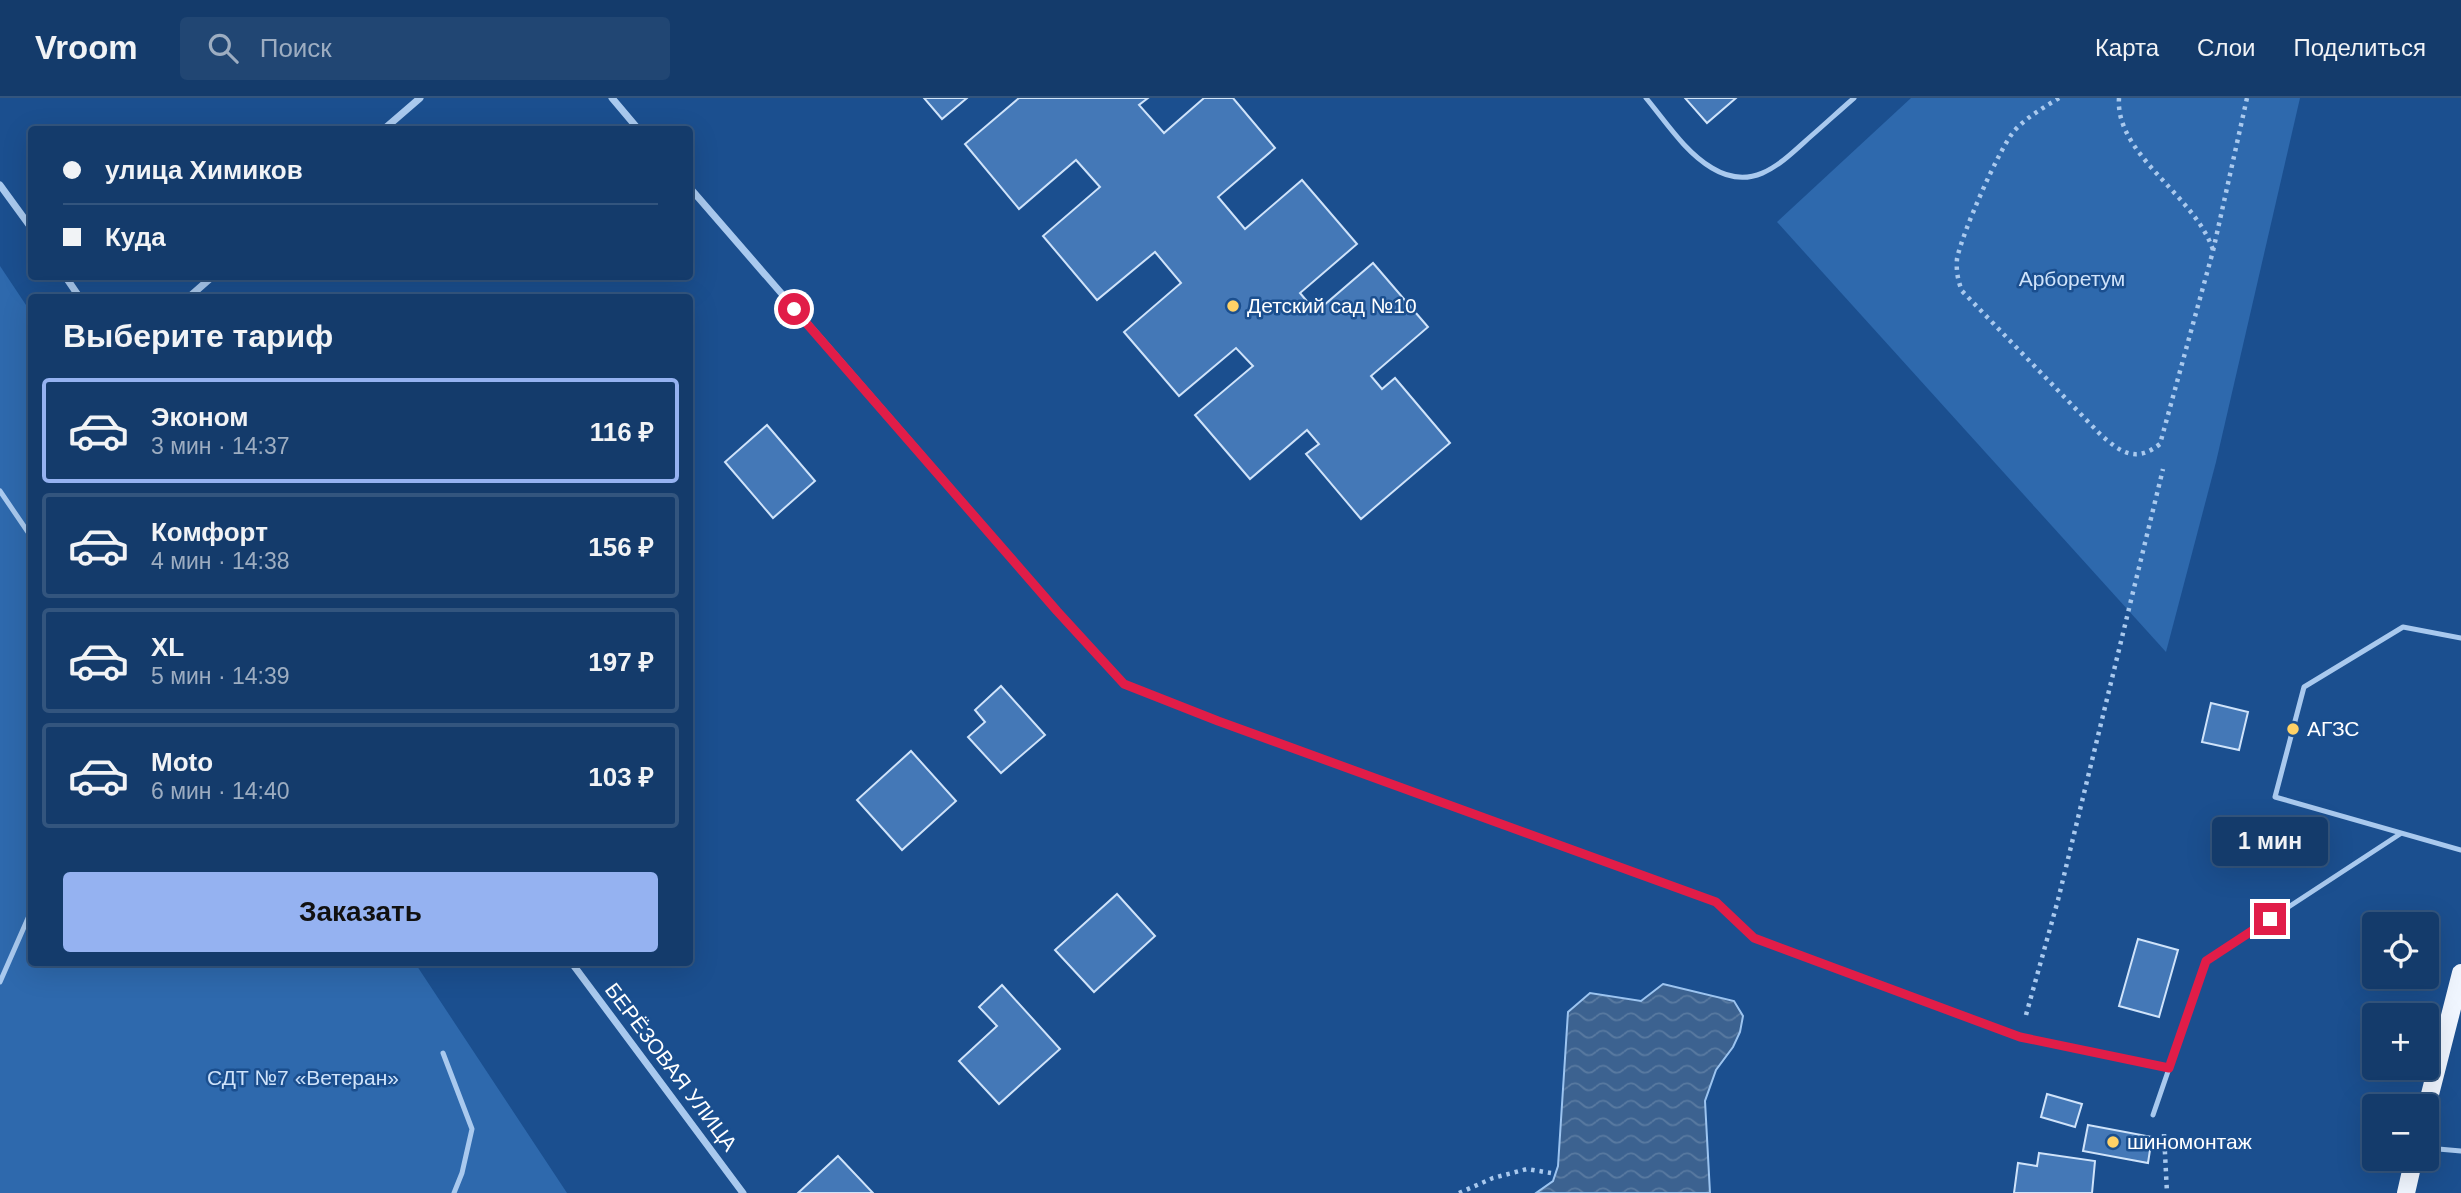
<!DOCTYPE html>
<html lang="ru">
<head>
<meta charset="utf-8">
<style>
  body { margin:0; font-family:Helvetica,sans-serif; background:#214673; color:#f1f3f6; height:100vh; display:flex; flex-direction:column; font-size:26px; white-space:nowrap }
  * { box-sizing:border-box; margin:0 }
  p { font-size:23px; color:#9dadc1 }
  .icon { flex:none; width:38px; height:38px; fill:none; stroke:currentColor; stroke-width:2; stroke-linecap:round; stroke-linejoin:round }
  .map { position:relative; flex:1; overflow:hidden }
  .details { position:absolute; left:28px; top:196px; width:665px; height:672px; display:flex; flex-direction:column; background:#143b6b; border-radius:7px; box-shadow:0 7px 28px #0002,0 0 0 2px #33557e }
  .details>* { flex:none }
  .guide { position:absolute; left:28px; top:28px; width:665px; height:154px; border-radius:7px; box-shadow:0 7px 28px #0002,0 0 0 2px #33557e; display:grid; align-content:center; height:154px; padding:0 35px; background:#143b6b }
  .buttons { position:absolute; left:2362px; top:814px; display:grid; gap:14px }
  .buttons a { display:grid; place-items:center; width:77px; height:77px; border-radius:7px; background:#143b6b; box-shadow:0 7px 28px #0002,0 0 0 2px #33557e; font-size:35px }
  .end { position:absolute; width:32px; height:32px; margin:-16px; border:9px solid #e11d48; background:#fff; box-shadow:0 0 0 4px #fff }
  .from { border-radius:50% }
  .bubble { position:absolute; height:49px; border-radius:7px; background:#143b6b; box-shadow:0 7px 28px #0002,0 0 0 2px #33557e; font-size:23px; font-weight:700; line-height:49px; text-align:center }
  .guide b { display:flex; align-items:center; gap:24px; height:66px; font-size:26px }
  .guide b+b { border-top:2px solid #33557e }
  .guide i { width:18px; height:18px; background:#f1f3f6 }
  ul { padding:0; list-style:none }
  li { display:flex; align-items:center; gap:21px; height:105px; margin:0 14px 10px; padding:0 21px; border:4px solid #33557e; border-radius:7px }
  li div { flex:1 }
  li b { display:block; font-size:26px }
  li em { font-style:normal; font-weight:700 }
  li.current { border-color:#95b2f1 }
  li>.icon { width:63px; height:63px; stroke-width:1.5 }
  h2 { padding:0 35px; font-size:32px; line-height:84px }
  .action { display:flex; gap:14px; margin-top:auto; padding:14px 35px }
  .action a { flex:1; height:80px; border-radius:7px; background:#95b2f1; color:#111; font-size:28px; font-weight:700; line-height:80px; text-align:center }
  header { display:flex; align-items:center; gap:42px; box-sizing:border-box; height:98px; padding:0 35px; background:#143b6b; border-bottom:2px solid #33557e }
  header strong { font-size:33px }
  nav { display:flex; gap:38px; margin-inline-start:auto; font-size:24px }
  .search { width:490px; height:63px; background:#214673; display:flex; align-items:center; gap:18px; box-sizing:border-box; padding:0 24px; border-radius:7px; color:#9dadc1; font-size:26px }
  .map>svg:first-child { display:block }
  .green { fill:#2e69ad }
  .water { fill:url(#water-waves); stroke:#9cc4f0; stroke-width:2 }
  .building { fill:#4478b7; stroke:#cfe3fa; stroke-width:2 }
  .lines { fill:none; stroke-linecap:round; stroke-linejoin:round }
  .path { stroke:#a9c9ee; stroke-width:4.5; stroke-dasharray:3.5 5; stroke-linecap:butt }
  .lane { stroke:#a9c9ee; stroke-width:5 }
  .street { stroke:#a9c9ee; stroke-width:7 }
  .primary { stroke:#f0f6ff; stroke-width:18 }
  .route { stroke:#e11d48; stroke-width:9 }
  .poi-dot { fill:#ffd166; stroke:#1b4f8f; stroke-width:2.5 }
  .labels { text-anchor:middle; stroke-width:5; stroke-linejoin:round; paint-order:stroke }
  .park-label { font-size:21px; fill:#cfe3fa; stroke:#1b4f8f }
  .poi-label { font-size:21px; fill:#fff; stroke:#1b4f8f; text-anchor:start }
  .street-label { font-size:21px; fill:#fff; stroke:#1b4f8f }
</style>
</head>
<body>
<header>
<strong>Vroom</strong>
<div class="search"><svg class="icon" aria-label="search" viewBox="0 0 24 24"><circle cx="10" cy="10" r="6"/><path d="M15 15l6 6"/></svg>Поиск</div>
<nav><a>Карта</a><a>Слои</a><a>Поделиться</a></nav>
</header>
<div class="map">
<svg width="2461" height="1095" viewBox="0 0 2461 1095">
  <defs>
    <pattern id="water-waves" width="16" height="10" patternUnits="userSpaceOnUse" patternTransform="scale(1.75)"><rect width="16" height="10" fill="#3c6290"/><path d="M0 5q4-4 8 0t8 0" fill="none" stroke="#597aa1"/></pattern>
  </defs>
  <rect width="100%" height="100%" fill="#1b4f8f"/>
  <g class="green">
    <polygon points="1911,0 2300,0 2216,364 2166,554 1777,124"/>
    <polygon points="0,168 32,216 32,864 415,865 567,1095 0,1095"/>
  </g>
  <polygon class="water" points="1663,886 1734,903 1743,918 1740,934 1733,949 1716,972 1705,1003 1710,1095 1536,1095 1553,1083 1558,1068 1568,914 1590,895 1641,903"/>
  <g class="building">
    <polygon points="924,0 967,0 942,21"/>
    <polygon points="1019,0 1148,0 1139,7 1164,35 1204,0 1233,0 1275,50 1218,99 1245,131 1302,82 1357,146 1300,195 1316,214 1373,165 1428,229 1371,278 1382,291 1395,280 1450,345 1361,421 1306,356 1319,346 1307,332 1250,381 1195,317 1253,268 1236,250 1179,298 1124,234 1181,185 1155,154 1097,202 1043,138 1100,89 1076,62 1019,111 965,46"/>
    <polygon points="1685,0 1736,0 1707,25"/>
    <polygon points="767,327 815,383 773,420 725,364"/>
    <polygon points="1001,588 1045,637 1001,675 968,639 985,624 975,612"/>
    <polygon points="2211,605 2248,614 2239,652 2202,644"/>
    <polygon points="911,653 956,703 902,752 857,702"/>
    <polygon points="1117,796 1155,838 1094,894 1055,852"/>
    <polygon points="2138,841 2178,852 2159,919 2119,908"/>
    <polygon points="1002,887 1060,951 999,1006 959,963 997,928 979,909"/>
    <polygon points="2047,996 2082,1006 2075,1029 2041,1019"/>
    <polygon points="2088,1027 2152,1039 2148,1065 2083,1053"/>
    <polygon points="2039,1055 2095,1063 2092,1095 2014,1095 2018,1065 2037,1068"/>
    <polygon points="838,1058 873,1095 798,1095"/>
  </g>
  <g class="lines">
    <g class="path">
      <path d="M2059,0c-16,10 -32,19 -44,32 -16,18 -54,106 -58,129 -1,12 1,22 5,32l138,143c21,19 36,29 60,10l53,-193 34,-153"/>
      <path d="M2119,0c-4,57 76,97 94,152"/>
      <polyline points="2026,917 2058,802 2163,371"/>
      <polyline points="2164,1036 2167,1095"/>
      <polyline points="1459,1095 1493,1080 1527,1071 1551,1075"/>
    </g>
    <g class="lane">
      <path d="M1646,0c20,24 39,54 66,70 41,25 69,-5 98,-31 15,-13 29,-26 44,-39"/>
      <polyline points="0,393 32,440"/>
      <polyline points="2461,540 2403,529 2304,589 2275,699 2461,752"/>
      <polyline points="0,884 32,811"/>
      <polyline points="2020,939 2169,970"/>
      <polyline points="443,955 472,1031 462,1075 454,1095"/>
      <polyline points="2153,1017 2206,863 2400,736"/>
      <polyline points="2427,1050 2461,1053"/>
    </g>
    <g class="street">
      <polyline points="612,0 639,32"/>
      <polyline points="383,32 420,0"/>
      <polyline points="0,87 32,131"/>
      <polyline points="690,90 1057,513 1124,586 1218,623 1716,804 1754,840 2020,939"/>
      <polyline points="65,178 80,200"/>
      <polyline points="188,200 213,178"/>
      <polyline points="571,864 743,1095"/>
    </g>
    <g class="primary">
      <polyline points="2427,1008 2461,875"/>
      <polyline points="2406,1095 2414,1060"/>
    </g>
  </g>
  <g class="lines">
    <polyline class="route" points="794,211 1057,513 1124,586 1218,623 1716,804 1754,840 2020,939 2169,970 2206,863 2270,821"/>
  </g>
  <g class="poi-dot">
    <circle cx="1233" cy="208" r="7"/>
    <circle cx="2293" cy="631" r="7"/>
    <circle cx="2113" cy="1044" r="7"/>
  </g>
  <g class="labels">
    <g class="park-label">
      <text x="2072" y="188">Арборетум</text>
      <text x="303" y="987">СДТ №7 «Ветеран»</text>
    </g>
    <g class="poi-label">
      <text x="1247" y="215">Детский сад №10</text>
      <text x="2307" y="638">АГЗС</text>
      <text x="2127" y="1051">шиномонтаж</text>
    </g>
    <g class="street-label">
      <text transform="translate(671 969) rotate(53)" y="7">БЕРЁЗОВАЯ УЛИЦА</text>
    </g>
  </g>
</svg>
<div class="buttons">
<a><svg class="icon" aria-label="locate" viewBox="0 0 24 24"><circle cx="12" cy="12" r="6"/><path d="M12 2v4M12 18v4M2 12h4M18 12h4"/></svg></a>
<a>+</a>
<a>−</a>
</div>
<i class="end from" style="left:794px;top:211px"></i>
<i class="end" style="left:2270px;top:821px"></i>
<div class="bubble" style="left:2212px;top:719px;width:116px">1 мин</div>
<div class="guide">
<b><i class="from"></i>улица Химиков</b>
<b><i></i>Куда</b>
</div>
<section class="details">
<h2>Выберите тариф</h2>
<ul>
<li class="current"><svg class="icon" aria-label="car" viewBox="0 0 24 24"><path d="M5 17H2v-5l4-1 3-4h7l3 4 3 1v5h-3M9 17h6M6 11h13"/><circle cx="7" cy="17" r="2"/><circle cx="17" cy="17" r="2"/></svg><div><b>Эконом</b><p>3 мин · 14:37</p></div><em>116 ₽</em></li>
<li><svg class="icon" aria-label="car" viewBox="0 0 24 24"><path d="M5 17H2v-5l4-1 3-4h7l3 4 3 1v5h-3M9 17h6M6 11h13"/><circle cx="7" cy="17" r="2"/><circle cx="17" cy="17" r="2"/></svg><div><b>Комфорт</b><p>4 мин · 14:38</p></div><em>156 ₽</em></li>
<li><svg class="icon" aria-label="car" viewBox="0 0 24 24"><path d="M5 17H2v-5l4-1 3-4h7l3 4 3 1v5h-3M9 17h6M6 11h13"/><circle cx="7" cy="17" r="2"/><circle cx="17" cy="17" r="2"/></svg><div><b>XL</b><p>5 мин · 14:39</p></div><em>197 ₽</em></li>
<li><svg class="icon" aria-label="car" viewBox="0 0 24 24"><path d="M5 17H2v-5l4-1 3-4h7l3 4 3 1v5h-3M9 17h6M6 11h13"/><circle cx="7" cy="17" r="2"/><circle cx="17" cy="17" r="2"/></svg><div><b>Moto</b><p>6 мин · 14:40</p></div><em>103 ₽</em></li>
</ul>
<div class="action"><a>Заказать</a></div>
</section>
</div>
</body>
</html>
